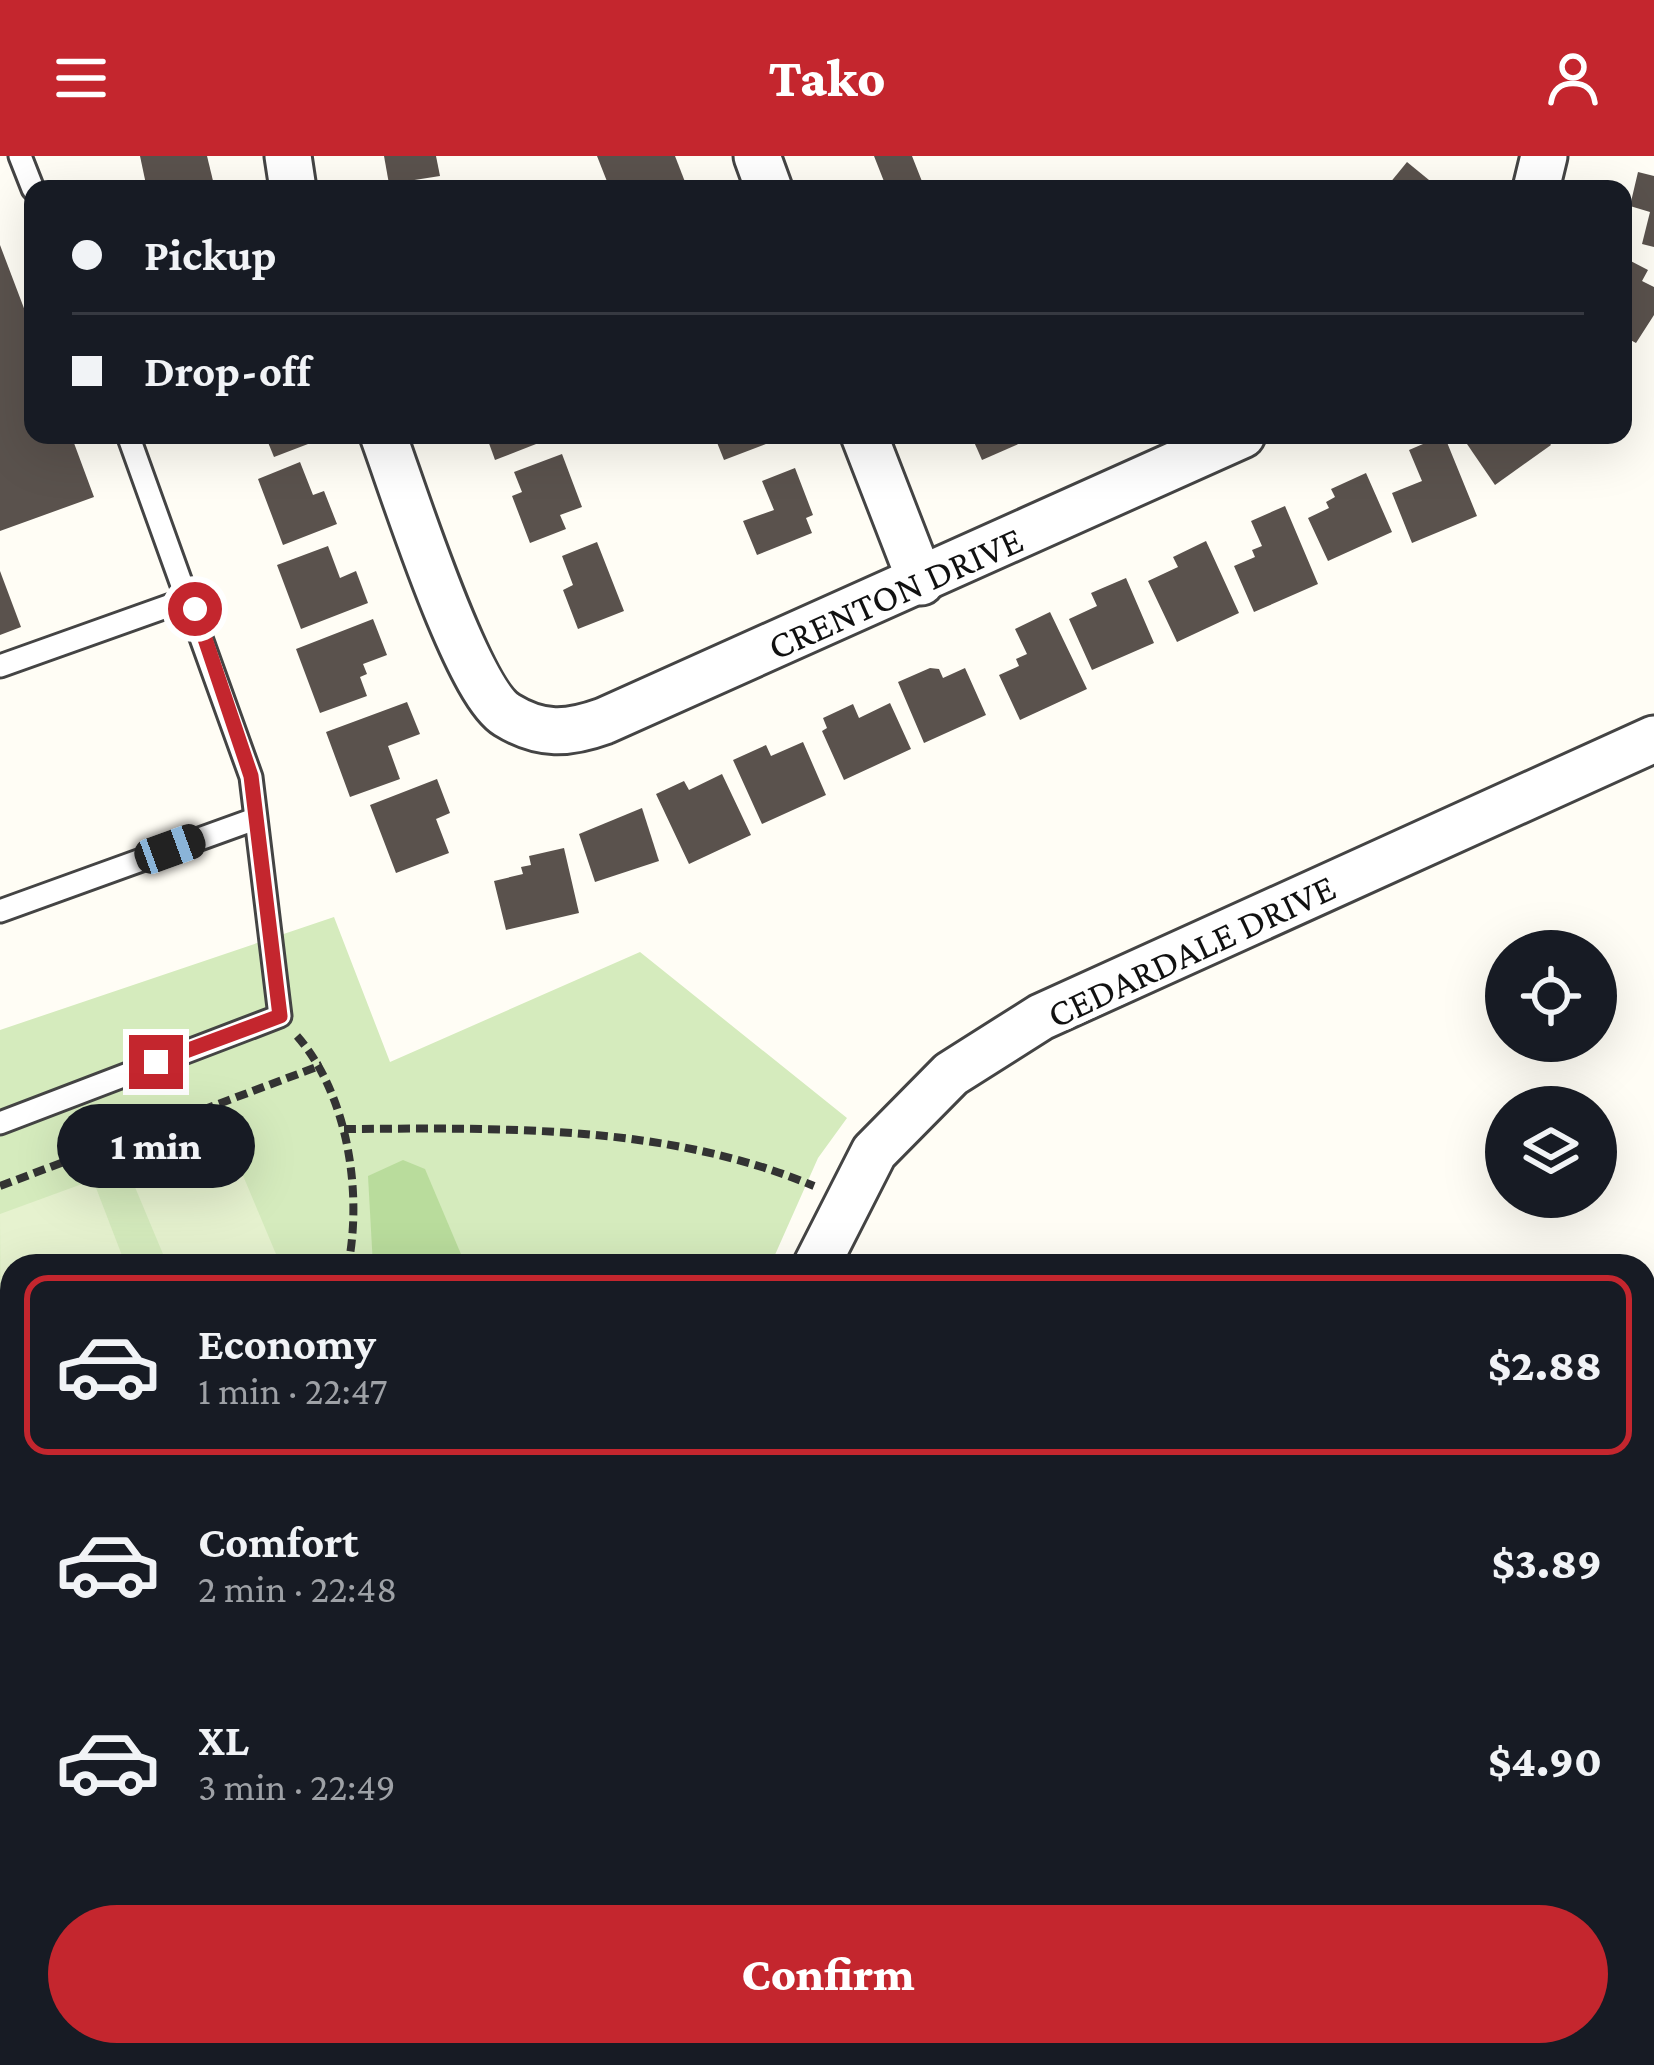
<!DOCTYPE html>
<html lang="en">
<head>
<meta charset="utf-8">
<style>
  body { margin:0; font-family:"Crimson Pro",serif; background:#20242c; color:#f1f3f6; height:100vh; display:flex; flex-direction:column; font-size:45px; white-space:nowrap }
  * { box-sizing:border-box; margin:0 }
  p { font-size:39px; color:#9ea1a6 }
  .icon { flex:none; width:66px; height:66px; fill:none; stroke:currentColor; stroke-width:2; stroke-linecap:round; stroke-linejoin:round }
  .map { position:relative; flex:1; overflow:hidden }
  .side { position:absolute; left:0px; top:1098px; width:1656px; height:813px; display:flex; flex-direction:column; background:#171b24; border-radius:36px 36px 0 0; box-shadow:0 12px 48px #0002 }
  .side>* { flex:none }
  .top-card { position:absolute; left:24px; top:24px; width:1608px; height:264px; border-radius:24px; box-shadow:0 12px 48px #0002; display:grid; align-content:center; height:264px; padding:0 48px; background:#171b24 }
  .buttons { position:absolute; left:1485px; top:774px; display:grid; gap:24px }
  .buttons a { display:grid; place-items:center; width:132px; height:132px; border-radius:50%; background:#171b24; box-shadow:0 12px 48px #0002; font-size:60px }
  .end { position:absolute; width:54px; height:54px; margin:-27px; border:15px solid #c4262e; background:#fff; box-shadow:0 0 0 6px #fff }
  .from { border-radius:50% }
  .bubble { position:absolute; height:84px; border-radius:42px; background:#171b24; box-shadow:0 12px 48px #0002; font-size:39px; font-weight:800; line-height:84px; text-align:center }
  .car { position:absolute; width:36px; height:72px; margin:-36px -18px; border-radius:15px; box-shadow:0 0 9px 3px #0007; background:linear-gradient(#222 24%,#8ab4d8 0 40%,#222 0 76%,#8ab4d8 0 86%,#222 0) }
  .top-card b { display:flex; align-items:center; gap:42px; height:114px; font-size:45px }
  .top-card b+b { border-top:3px solid #363941 }
  .top-card i { width:30px; height:30px; background:#f1f3f6 }
  ul { padding:21px 0 0; list-style:none }
  li { display:flex; align-items:center; gap:36px; height:180px; margin:0 24px 18px; padding:0 24px; border:6px solid transparent; border-radius:24px }
  li div { flex:1 }
  li b { display:block; font-size:45px }
  li em { font-style:normal; font-weight:800 }
  li.selected { border-color:#c4262e }
  li>.icon { width:108px; height:108px; stroke-width:1.5 }
  .button { display:flex; gap:24px; margin-top:auto; padding:24px 48px }
  .button a { flex:1; height:138px; border-radius:72px; background:#c4262e; color:#fff; font-size:48px; font-weight:800; line-height:138px; text-align:center }
  header { display:flex; justify-content:space-between; align-items:center; height:156px; padding:0 48px; background:#c4262e; color:#fff; font-size:54px; font-weight:800 }
  .map>svg:first-child { display:block }
  .green { fill:#d5ebbd }
  .forest { fill:#b9dc9c }
  .pitch { fill:#e6f2cf }
  .water { fill:#b9e0f7; stroke:#3f96cf; stroke-width:3 }
  .building { fill:#5a524d }
  .lines { fill:none; stroke-linecap:round; stroke-linejoin:round }
  .service-casing { stroke:#444; stroke-width:27 }
  .minor-casing { stroke:#444; stroke-width:51 }
  .path { stroke:#333; stroke-width:8; stroke-dasharray:12 6; stroke-linecap:butt }
  .service { stroke:#fff; stroke-width:21 }
  .minor { stroke:#fff; stroke-width:45 }
  .route { stroke:#c4262e; stroke-width:15 }
  .labels { text-anchor:middle; stroke-width:12; stroke-linejoin:round; paint-order:stroke }
  .street-label { font-size:39px; fill:#111; stroke:#fff }
</style>
</head>
<body>
<header><svg class="icon" aria-label="menu" viewBox="0 0 24 24"><path d="M4 6h16M4 12h16M4 18h16"/></svg>Tako<svg class="icon" aria-label="person" viewBox="0 0 24 24"><circle cx="12" cy="8" r="4"/><path d="M4 21q1-7 8-7t8 7"/></svg></header>
<div class="map">
<svg width="1654" height="1909" viewBox="0 0 1654 1909">
  <rect width="100%" height="100%" fill="#fffdf5"/>
  <polygon class="green" points="334,761 390,906 640,796 847,962 818,1002 770,1110 12,1110 12,1899 769,1899 773,1909 0,1909 0,874"/>
  <g class="forest">
    <polygon points="403,1004 425,1013 466,1110 373,1110 368,1020"/>
    <polygon points="12,1467 12,1899 769,1899 773,1909 0,1909 0,1481"/>
    <polygon points="1654,1589 1654,1780 1644,1790 1644,1599"/>
    <polygon points="1372,1899 1538,1899 1529,1909 1369,1909"/>
  </g>
  <g class="pitch">
    <polygon points="223,972 281,1110 168,1110 127,1012"/>
    <polygon points="93,1024 126,1110 12,1110 12,1365 2,1369 0,1058"/>
  </g>
  <polygon class="water" points="1654,1780 1654,1909 1529,1909 1538,1899 1644,1899 1644,1790"/>
  <g class="building">
    <polygon points="140,0 207,0 215,33 147,33"/>
    <polygon points="384,0 436,0 440,20 389,28"/>
    <polygon points="597,0 675,0 687,31 610,33"/>
    <polygon points="874,0 912,0 925,33 873,33 885,28"/>
    <polygon points="1407,6 1440,33 1385,33"/>
    <polygon points="1638,16 1654,20 1654,91 1642,88 1650,56 1630,50"/>
    <polygon points="0,89 33,176 33,279 71,279 94,341 0,375"/>
    <polygon points="1623,101 1648,114 1642,125 1654,131 1654,159 1636,187 1623,180"/>
    <polygon points="265,279 304,279 308,288 274,301"/>
    <polygon points="486,279 559,279 495,304"/>
    <polygon points="714,279 769,279 771,286 724,304"/>
    <polygon points="971,279 1039,279 982,304"/>
    <polygon points="1444,279 1477,360 1412,387 1392,337 1422,325 1409,294"/>
    <polygon points="1480,279 1544,279 1551,289 1495,329 1467,288"/>
    <polygon points="562,298 582,351 560,359 566,373 530,387 512,340 522,336 514,316"/>
    <polygon points="300,306 313,339 324,335 337,368 283,389 258,323"/>
    <polygon points="795,312 813,359 806,362 812,377 757,399 743,365 774,354 762,325"/>
    <polygon points="1366,317 1392,376 1328,405 1308,362 1329,352 1326,346 1335,341 1331,333"/>
    <polygon points="1285,350 1318,428 1254,456 1234,410 1255,401 1252,394 1262,390 1251,365"/>
    <polygon points="1206,385 1239,457 1177,486 1148,425 1178,411 1173,401"/>
    <polygon points="597,386 624,455 578,473 563,434 573,429 562,400"/>
    <polygon points="328,390 340,422 356,415 368,447 301,473 277,409"/>
    <polygon points="0,415 21,471 0,479"/>
    <polygon points="1126,422 1154,487 1092,514 1069,463 1097,450 1091,437"/>
    <polygon points="1050,456 1087,533 1020,564 999,519 1019,510 1016,503 1027,498 1015,473"/>
    <polygon points="373,463 387,499 363,508 367,518 360,521 367,540 320,557 296,493"/>
    <polygon points="930,512 939,513 943,522 965,512 986,559 924,587 898,526"/>
    <polygon points="407,546 420,578 388,590 400,623 350,641 326,576"/>
    <polygon points="890,547 911,593 844,624 822,575 827,572 823,562 853,548 859,562"/>
    <polygon points="803,586 826,639 762,668 733,604 766,589 771,600"/>
    <polygon points="722,618 751,679 689,708 656,638 684,625 689,634"/>
    <polygon points="437,623 450,657 436,663 449,697 396,717 370,649"/>
    <polygon points="642,652 659,705 595,726 579,678"/>
    <polygon points="564,692 579,757 506,774 494,725 523,718 521,711 531,709 529,700"/>
  </g>
  <g class="lines">
    <g class="service-casing">
      <g id="service">
        <polyline points="20,0 33,33"/>
        <polyline points="0,510 191,442"/>
        <polyline points="0,755 255,663"/>
        <polyline points="0,967 280,860 251,621 128,279"/>
      </g>
    </g>
    <g class="minor-casing">
      <g id="minor">
        <polyline points="288,0 293,33"/>
        <polyline points="757,0 769,33"/>
        <polyline points="1536,33 1544,0"/>
        <path d="M383,279c20,54 83,255 124,280 34,21 61,19 97,6l638,-286"/>
        <polyline points="864,279 921,426"/>
        <polyline points="816,1110 874,996 951,918 1041,861 1654,583"/>
        <polyline points="1644,1264 1654,1247"/>
      </g>
    </g>
    <g class="path">
      <path d="M297,880c50,57 66,155 51,230"/>
      <path d="M344,973c158,-1 322,-5 470,57"/>
      <polyline points="0,1030 322,909"/>
      <polyline points="0,1410 12,1401"/>
      <polyline points="1644,1634 1654,1624"/>
      <polyline points="0,1752 12,1752"/>
      <polyline points="389,1899 431,1909"/>
      <polyline points="1401,1909 1408,1899"/>
    </g>
    <use href="#service" class="service"/>
    <use href="#minor" class="minor"/>
  </g>
  <g class="lines">
    <polyline class="route" points="156,906 280,860 251,620 195,453"/>
  </g>
  <g class="labels">
    <g class="street-label">
      <text transform="translate(895 436) rotate(-24)" y="14">CRENTON DRIVE</text>
      <text transform="translate(1191 794) rotate(-25)" y="14">CEDARDALE DRIVE</text>
    </g>
  </g>
</svg>
<div class="buttons">
<a><svg class="icon" aria-label="locate" viewBox="0 0 24 24"><circle cx="12" cy="12" r="6"/><path d="M12 2v4M12 18v4M2 12h4M18 12h4"/></svg></a>
<a><svg class="icon" aria-label="layers" viewBox="0 0 24 24"><path d="M12 4l9 5-9 5-9-5zM3 14l9 5 9-5"/></svg></a>
</div>
<i class="end from" style="left:195px;top:453px"></i>
<i class="end" style="left:156px;top:906px"></i>
<div class="bubble" style="left:57px;top:948px;width:198px">1 min</div>
<i class="car" style="left:170px;top:693px;rotate:70deg"></i>
<div class="top-card">
<b><i class="from"></i>Pickup</b>
<b><i></i>Drop-off</b>
</div>
<section class="side">
<ul>
<li class="selected"><svg class="icon" aria-label="car" viewBox="0 0 24 24"><path d="M5 17H2v-5l4-1 3-4h7l3 4 3 1v5h-3M9 17h6M6 11h13"/><circle cx="7" cy="17" r="2"/><circle cx="17" cy="17" r="2"/></svg><div><b>Economy</b><p>1 min · 22:47</p></div><em>$2.88</em></li>
<li><svg class="icon" aria-label="car" viewBox="0 0 24 24"><path d="M5 17H2v-5l4-1 3-4h7l3 4 3 1v5h-3M9 17h6M6 11h13"/><circle cx="7" cy="17" r="2"/><circle cx="17" cy="17" r="2"/></svg><div><b>Comfort</b><p>2 min · 22:48</p></div><em>$3.89</em></li>
<li><svg class="icon" aria-label="car" viewBox="0 0 24 24"><path d="M5 17H2v-5l4-1 3-4h7l3 4 3 1v5h-3M9 17h6M6 11h13"/><circle cx="7" cy="17" r="2"/><circle cx="17" cy="17" r="2"/></svg><div><b>XL</b><p>3 min · 22:49</p></div><em>$4.90</em></li>
</ul>
<div class="button"><a>Confirm</a></div>
</section>
</div>
</body>
</html>
